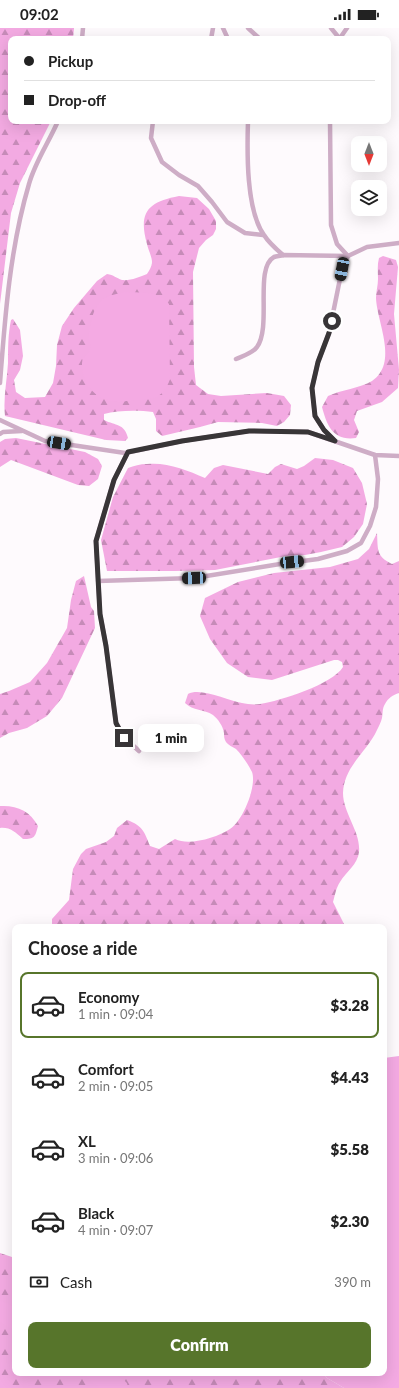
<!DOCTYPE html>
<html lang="en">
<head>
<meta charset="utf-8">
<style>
  body { margin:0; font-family:Lato,sans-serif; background:#f2f2f2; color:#222; height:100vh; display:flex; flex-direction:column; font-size:15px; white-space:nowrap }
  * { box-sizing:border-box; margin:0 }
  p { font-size:13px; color:#767676 }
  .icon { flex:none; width:22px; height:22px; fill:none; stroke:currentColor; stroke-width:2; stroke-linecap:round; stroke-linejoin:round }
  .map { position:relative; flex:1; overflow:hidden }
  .panel { position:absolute; left:12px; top:896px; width:375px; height:452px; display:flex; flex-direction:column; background:#fff; border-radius:8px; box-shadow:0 4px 16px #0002 }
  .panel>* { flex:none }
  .hud { position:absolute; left:8px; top:8px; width:383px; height:88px; border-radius:8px; box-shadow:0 4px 16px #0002; display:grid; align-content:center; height:88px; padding:0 16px; background:#fff }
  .needle { width:26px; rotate:180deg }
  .fabs { position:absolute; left:351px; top:108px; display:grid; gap:8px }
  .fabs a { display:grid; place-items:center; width:36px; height:36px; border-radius:8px; background:#fff; box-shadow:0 4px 16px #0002; font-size:20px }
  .end { position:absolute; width:18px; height:18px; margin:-9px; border:5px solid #383537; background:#fff; box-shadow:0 0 0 2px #fff }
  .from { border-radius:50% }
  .bubble { position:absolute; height:28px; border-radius:8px; background:#fff; box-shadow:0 4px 16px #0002; font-size:13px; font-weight:800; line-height:28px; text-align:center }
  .car { position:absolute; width:12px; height:24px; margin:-12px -6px; border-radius:5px; box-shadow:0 0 3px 1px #0007; background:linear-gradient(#222 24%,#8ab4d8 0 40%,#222 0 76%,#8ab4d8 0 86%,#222 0) }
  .hud b { display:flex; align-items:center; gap:14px; height:38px; font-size:15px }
  .hud b+b { border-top:1px solid #e0e0e0 }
  .hud i { width:10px; height:10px; background:#222 }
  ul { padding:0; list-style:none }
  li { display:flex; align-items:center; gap:12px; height:66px; margin:0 8px 6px; padding:0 8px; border:2px solid transparent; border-radius:8px }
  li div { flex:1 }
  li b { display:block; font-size:15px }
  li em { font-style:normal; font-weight:800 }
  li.selected { border-color:#57752b }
  li>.icon { width:36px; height:36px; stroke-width:1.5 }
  h2 { padding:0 16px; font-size:18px; line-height:48px }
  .pay { display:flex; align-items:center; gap:10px; height:44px; padding:0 16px; font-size:15px }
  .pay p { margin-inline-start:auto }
  .primary-button { display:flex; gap:8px; margin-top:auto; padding:8px 16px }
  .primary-button a { flex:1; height:46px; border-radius:8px; background:#57752b; color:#fff; font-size:16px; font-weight:800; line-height:46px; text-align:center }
  .status { display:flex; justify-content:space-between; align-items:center; height:28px; padding:0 20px; background:#fff; direction:ltr }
  .status svg { height:11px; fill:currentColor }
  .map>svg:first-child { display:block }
  .forest { fill:url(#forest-firs) }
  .water { fill:#f4aae3 }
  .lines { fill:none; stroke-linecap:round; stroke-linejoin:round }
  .river { stroke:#f4aae3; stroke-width:20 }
  .service { stroke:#ceadc6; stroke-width:4.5 }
  .route { stroke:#383537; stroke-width:5 }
</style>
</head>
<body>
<div class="status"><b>09:02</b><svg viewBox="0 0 49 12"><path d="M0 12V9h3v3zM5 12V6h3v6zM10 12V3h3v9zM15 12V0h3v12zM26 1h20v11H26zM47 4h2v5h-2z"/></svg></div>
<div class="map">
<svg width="399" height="1360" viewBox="0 0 399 1360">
  <defs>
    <pattern id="forest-firs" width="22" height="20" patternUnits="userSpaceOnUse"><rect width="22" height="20" fill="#f3aae2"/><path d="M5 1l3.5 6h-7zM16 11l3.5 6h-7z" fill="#c68bb8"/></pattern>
  </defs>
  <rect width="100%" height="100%" fill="#fefafd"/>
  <g class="forest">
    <polygon points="0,0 74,0 73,11 11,11 11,93 51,93 20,155 11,185 0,276"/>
    <path d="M179,168l18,2 12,11 7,12v8l-3,6 -7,5 -7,8 -6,24 1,95 2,18 12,9 13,2 46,-3 17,3 7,9 -1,10 -6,7 -7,4 -15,-3 -44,-1 -18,5 -38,9 -6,-5v-12l-3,-7c-14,-2 -35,-2 -49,2v6c12,6 20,3 24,18l-3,3 -19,-1 -101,-24c-2,-18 2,-35 3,-53 0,-14 0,-29 3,-43l2,-1 7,11 3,26 -3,14 -6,10 2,12 9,6 20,-1 8,-14 3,-17 1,-21 5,-19 12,-18 23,-27 10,-7c7,1 9,4 15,6 8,1 18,-3 25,-6 2,-3 5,-8 5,-12 0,-5 -4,-13 -5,-18 -9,-32 1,-42 32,-48z"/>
    <path d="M383,228l13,4 2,7 -4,47 5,56 -1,18 -16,14 -25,9 -3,9 5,12 -3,6c-23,3 -29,-12 -34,-31l6,-11c13,-6 32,-8 44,-15 27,-18 5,-58 4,-83 0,-6 2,-13 2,-19 0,-7 -1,-14 1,-21z"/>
    <polygon points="16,410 85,424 98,431 102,438 98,451 89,458 78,457 11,432 0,439 0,414 5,411"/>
    <path d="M315,430l18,2 20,8 9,15 5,21 -4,20 -9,13 -12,10 -21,5 -16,3 -19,1 -71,14 -40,1h-68l-6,-31 12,-43 15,-29c6,-2 12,-4 19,-4 20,-2 40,6 58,14l9,-10 9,-3 45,9 7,-7 6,-3 16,5 7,-3z"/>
    <path d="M377,505c1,17 -1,23 15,31l7,-3v132c-6,2 -11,5 -14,11 -3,5 -2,9 -3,14 -1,4 -3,8 -5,12 -10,22 -33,36 -34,63 0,20 18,39 16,59 -1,12 -13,20 -19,30 -4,6 -5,13 -7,20l11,22 -1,3h-291v-8l17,-19 4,-31 8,-15 5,-5 20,-7 8,-6 3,-8 10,-8c16,6 17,11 23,26l9,3 16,-10c14,7 41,-1 55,-10 13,-8 27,-43 22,-57 -4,-8 -10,-17 -16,-23 -3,-2 -8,-4 -10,-7 -2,-3 -2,-6 -2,-9 -1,-7 -6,-14 -11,-18 -9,-6 -20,-4 -28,-12l3,-9c13,-7 40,7 54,9 5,1 12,2 18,1 20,-3 73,-20 83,-37l-1,-5 -4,-2h-4l-62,20 -24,-3 -21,-14 -17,-24 -10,-23 5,-18 33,-16 36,-9 56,-6 28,-8 11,-10z"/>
    <polygon points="84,548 91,579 94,583 95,600 62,670 47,688 27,700 9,705 0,710 0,666 9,663 30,654 47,635 67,600 71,572 76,553"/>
    <path d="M0,778c17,-1 30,5 38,20 -3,11 -3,13 -15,13 -8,-7 -13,-12 -23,-11z"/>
    <polygon points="0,1225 15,1230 15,1345 323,1345 327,1350 344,1360 0,1360"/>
  </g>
  <g class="water">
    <path d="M128,264c14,1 32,-1 41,12l1,75c-6,18 -16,21 -33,21 -8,0 -16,3 -24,1 -19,-2 -32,-19 -31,-38 0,-7 8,-9 8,-15 1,-3 -1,-6 -1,-9 -1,-7 1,-14 3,-21 6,-21 15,-23 36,-26z"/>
    <polygon points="399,1028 399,1360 344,1360 327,1350 323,1345 384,1345 384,1030"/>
  </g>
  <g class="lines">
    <g class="river">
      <polyline points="0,1283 15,1291"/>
      <polyline points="96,1345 118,1360"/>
    </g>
    <g class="service">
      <polyline points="223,0 228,11"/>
      <polyline points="248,0 260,11"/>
      <polyline points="331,0 340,11"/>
      <polyline points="340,10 347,0"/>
      <polyline points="82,11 83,0"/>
      <polyline points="211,11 213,0"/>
      <polyline points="153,93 151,110 162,134 179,147 198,158 212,174 227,194 245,205 263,207"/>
      <path d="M248,93c-1,31 -2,89 16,114 5,8 12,14 19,20"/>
      <polyline points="330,93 331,197 337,216 348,228"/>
      <path d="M236,331c7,-3 17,-6 21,-12 15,-21 -3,-79 17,-90 3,-1 7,-1 9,-2l65,1"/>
      <path d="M0,355c5,-67 10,-135 29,-199 6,-22 20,-42 29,-63"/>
      <polyline points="0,392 45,413 125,425 182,413 249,403 308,404 375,427 399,428"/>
      <polyline points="0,406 3,404 22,403"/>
      <polyline points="333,411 324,402 315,388 312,360 318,334 329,305 342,241 348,228 367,219 399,215"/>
      <polyline points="128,424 114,452 96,513 100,586 106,618 116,695 124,709 139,723"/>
      <polyline points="98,553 194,550 280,536 318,531 347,523 361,515 370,498 376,479 378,451 375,427"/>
    </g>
  </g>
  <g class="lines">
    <polyline class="route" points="124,710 116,695 106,618 100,586 96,513 114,452 128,424 182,413 249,403 308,404 335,413 324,402 315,388 312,360 318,334 329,305 332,293"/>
  </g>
</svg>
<div class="fabs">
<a><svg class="needle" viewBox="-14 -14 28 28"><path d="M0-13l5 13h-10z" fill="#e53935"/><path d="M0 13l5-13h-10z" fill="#767676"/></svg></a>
<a><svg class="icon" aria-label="layers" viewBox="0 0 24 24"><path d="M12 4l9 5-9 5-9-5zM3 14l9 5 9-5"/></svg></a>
</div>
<i class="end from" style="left:332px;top:293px"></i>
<i class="end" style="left:124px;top:710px"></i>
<div class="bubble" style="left:138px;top:696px;width:66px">1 min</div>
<i class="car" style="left:342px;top:241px;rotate:191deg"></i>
<i class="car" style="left:59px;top:415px;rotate:99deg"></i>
<i class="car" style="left:292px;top:534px;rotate:84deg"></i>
<i class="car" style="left:194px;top:550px;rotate:268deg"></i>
<div class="hud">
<b><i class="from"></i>Pickup</b>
<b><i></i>Drop-off</b>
</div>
<section class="panel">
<h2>Choose a ride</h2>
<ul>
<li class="selected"><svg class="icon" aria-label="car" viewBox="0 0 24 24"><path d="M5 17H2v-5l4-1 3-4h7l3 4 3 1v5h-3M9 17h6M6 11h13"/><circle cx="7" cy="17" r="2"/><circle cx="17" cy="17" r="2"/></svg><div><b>Economy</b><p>1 min · 09:04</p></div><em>$3.28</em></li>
<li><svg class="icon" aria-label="car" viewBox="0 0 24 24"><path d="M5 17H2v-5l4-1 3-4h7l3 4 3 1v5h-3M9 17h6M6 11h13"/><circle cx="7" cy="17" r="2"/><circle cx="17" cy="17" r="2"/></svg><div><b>Comfort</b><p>2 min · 09:05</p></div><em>$4.43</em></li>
<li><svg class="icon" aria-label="car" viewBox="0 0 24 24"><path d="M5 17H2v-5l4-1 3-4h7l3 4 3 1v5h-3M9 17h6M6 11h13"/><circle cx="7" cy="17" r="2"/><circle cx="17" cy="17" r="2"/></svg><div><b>XL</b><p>3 min · 09:06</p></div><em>$5.58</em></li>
<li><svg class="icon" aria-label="car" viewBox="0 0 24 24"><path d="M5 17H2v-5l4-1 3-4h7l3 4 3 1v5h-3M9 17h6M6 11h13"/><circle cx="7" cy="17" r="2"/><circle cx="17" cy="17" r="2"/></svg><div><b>Black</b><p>4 min · 09:07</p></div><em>$2.30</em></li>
</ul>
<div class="pay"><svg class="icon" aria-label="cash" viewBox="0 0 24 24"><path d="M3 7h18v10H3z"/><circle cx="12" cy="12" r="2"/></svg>Cash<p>390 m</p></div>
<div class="primary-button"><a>Confirm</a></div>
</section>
</div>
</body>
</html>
